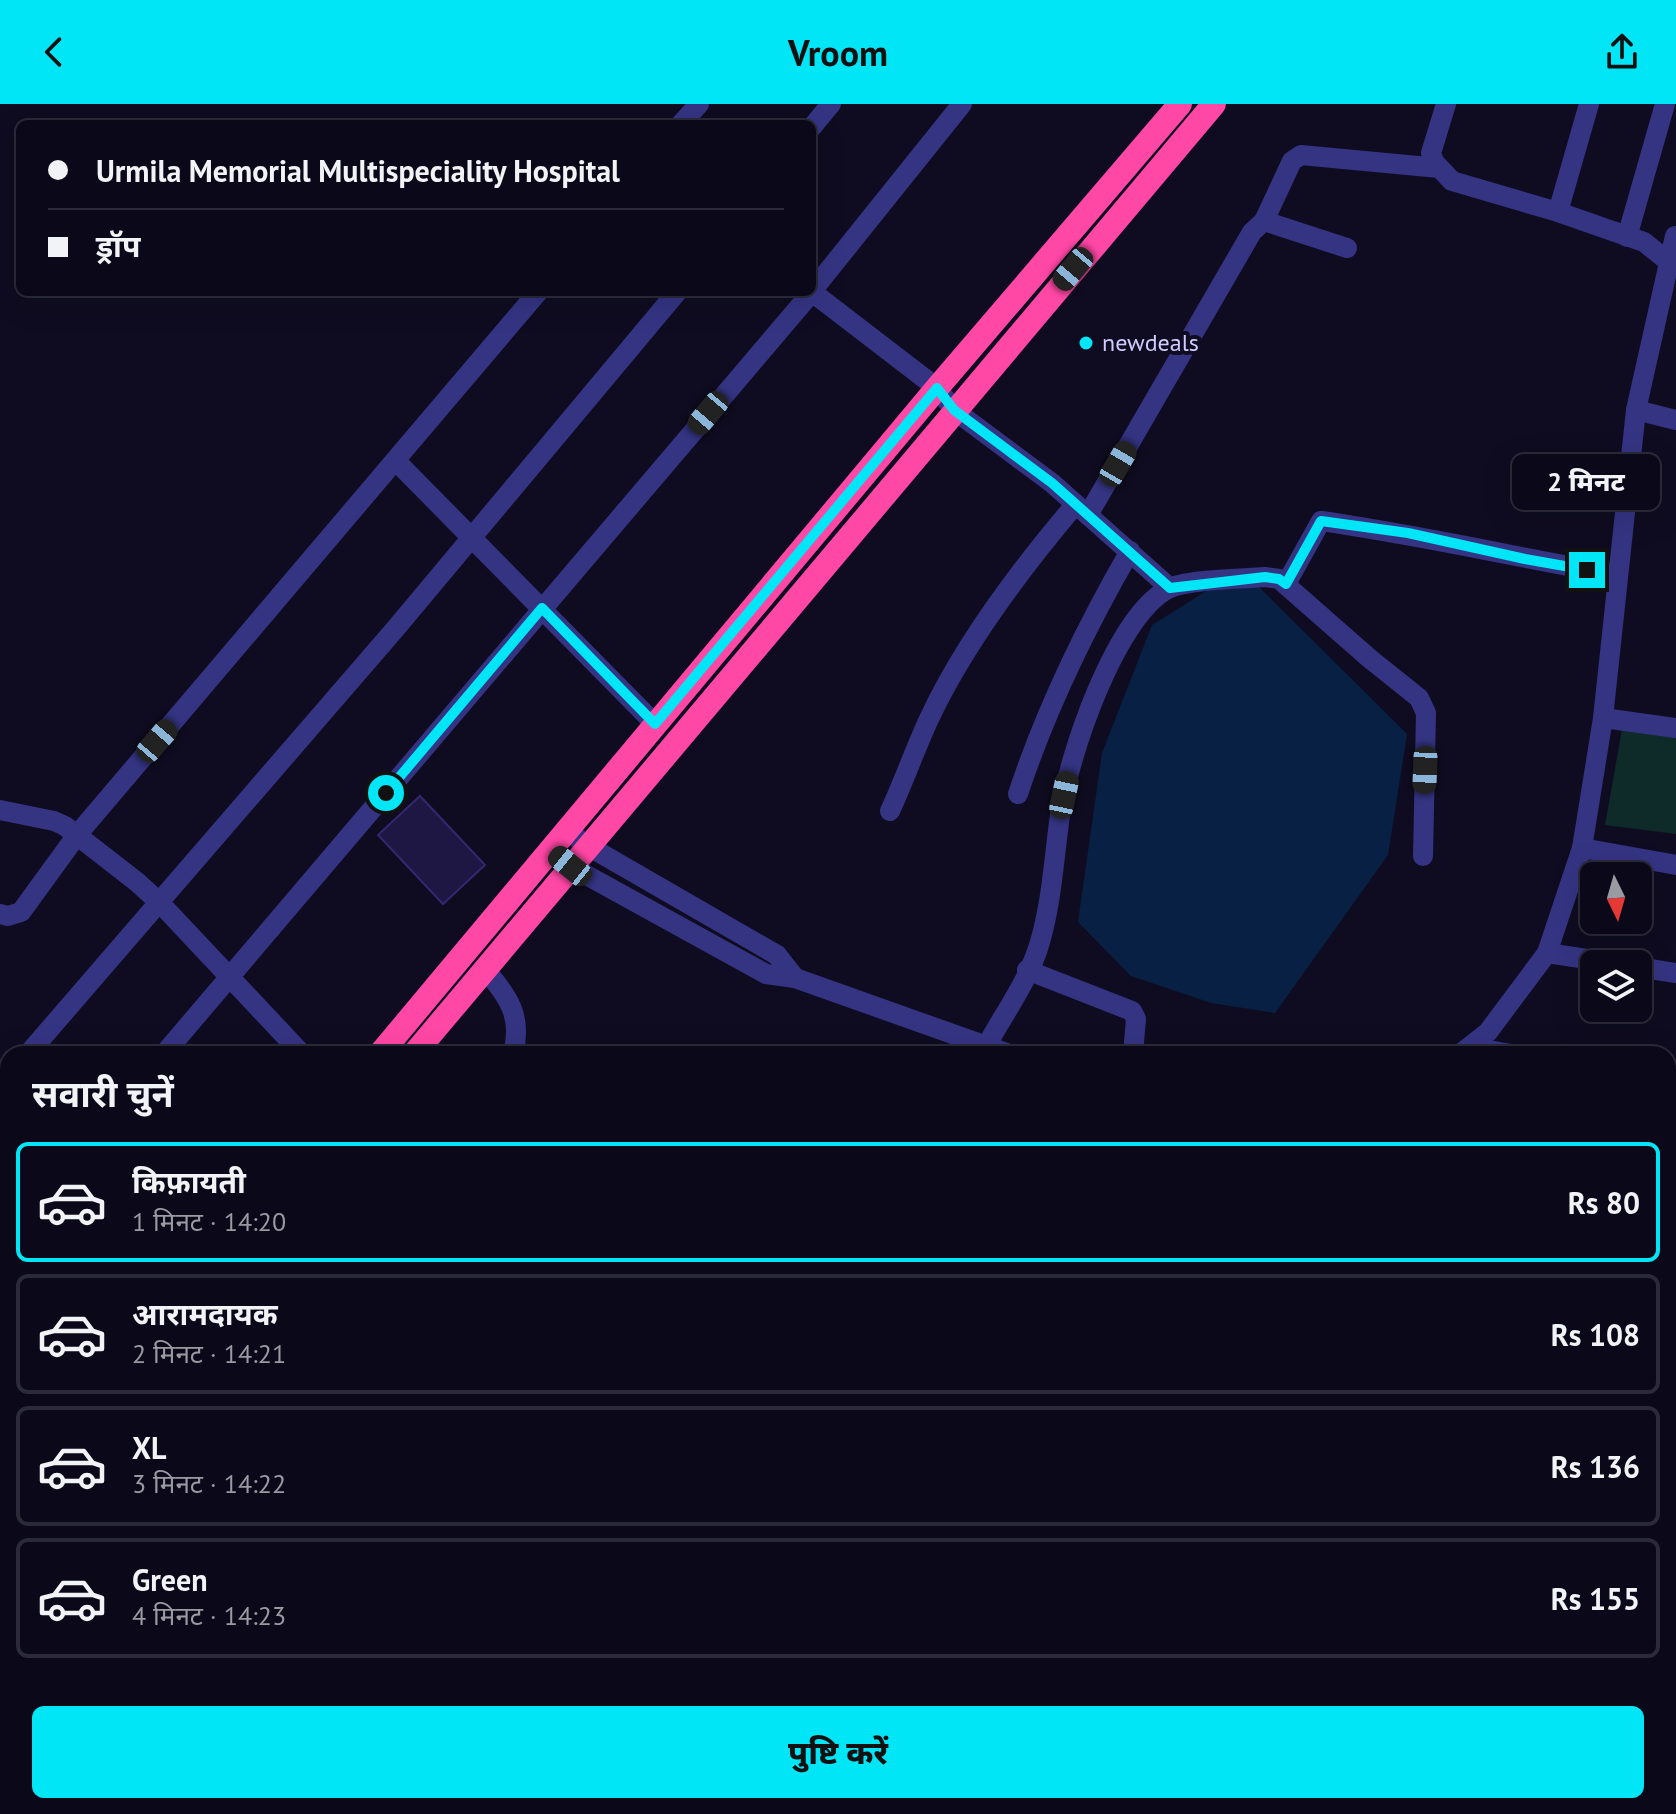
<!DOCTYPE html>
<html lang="hi">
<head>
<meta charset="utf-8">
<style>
  body { margin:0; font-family:"PT Sans","Noto Sans Devanagari",sans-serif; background:#141222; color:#f1f3f6; height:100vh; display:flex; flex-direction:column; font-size:30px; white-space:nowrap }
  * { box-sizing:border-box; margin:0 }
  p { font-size:26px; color:#9a9aa2 }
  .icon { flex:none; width:44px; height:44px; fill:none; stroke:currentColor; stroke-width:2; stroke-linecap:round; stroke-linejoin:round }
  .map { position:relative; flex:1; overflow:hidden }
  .side { position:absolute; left:0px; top:942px; width:1676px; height:768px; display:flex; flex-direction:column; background:#0b0919; border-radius:24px 24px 0 0; box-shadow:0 8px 32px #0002,0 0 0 2px #2b2a38 }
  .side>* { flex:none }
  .top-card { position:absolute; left:16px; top:16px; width:800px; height:176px; border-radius:12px; box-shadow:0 8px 32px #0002,0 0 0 2px #2b2a38; display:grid; align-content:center; height:176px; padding:0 32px; background:#0b0919 }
  .needle { width:52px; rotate:175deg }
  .buttons { position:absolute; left:1580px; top:758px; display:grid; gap:16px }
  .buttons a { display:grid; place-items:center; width:72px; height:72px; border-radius:12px; background:#0b0919; box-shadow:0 8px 32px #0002,0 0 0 2px #2b2a38; font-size:40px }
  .end { position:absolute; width:36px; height:36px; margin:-18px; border:10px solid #00e6f7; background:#111; box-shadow:0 0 0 4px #111 }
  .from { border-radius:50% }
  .bubble { position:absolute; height:56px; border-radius:12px; background:#0b0919; box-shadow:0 8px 32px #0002,0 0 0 2px #2b2a38; font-size:26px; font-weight:800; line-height:56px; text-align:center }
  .car { position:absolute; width:24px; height:48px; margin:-24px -12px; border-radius:10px; box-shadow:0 0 6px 2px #0007; background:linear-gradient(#222 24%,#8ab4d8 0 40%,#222 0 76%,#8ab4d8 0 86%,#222 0) }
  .top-card b { display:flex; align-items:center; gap:28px; height:76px; font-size:30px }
  .top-card b+b { border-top:2px solid #2b2a38 }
  .top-card i { width:20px; height:20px; background:#f1f3f6 }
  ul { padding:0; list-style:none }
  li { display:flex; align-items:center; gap:24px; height:120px; margin:0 16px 12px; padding:0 16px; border:4px solid #2b2a38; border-radius:12px }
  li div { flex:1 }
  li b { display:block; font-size:30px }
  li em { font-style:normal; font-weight:800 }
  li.on { border-color:#00e6f7 }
  li>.icon { width:72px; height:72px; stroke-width:1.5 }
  h2 { padding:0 32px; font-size:36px; line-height:96px }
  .primary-button { display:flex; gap:16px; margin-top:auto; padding:16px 32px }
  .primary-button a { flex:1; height:92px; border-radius:12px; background:#00e6f7; color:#111; font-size:32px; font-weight:800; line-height:92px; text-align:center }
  header { display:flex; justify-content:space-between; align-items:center; height:104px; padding:0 32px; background:#00e6f7; color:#111; font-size:36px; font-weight:800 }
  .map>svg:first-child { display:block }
  .green { fill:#0e2b29 }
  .water { fill:#082043 }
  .building { fill:#1e1743; stroke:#342770; stroke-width:2 }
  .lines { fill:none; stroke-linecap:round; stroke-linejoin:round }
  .minor { stroke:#343483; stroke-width:20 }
  .highway { stroke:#ff47a5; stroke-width:24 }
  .route { stroke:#00e6f7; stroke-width:10 }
  .poi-dot { fill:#00e6f7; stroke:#0f0c21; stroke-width:3 }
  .labels { text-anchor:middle; stroke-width:8; stroke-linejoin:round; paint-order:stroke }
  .poi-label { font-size:24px; fill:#d0ccff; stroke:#0f0c21; text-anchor:start }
</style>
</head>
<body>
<header><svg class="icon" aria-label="back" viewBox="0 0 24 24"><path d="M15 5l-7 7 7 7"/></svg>Vroom<svg class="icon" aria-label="share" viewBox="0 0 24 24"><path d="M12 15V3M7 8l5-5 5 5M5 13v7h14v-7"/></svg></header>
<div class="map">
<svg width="1676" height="1710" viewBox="0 0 1676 1710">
  <rect width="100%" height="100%" fill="#0f0c21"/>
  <polygon class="green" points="1623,620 1676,628 1676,730 1605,721"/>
  <polygon class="water" points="1256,480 1407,630 1388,751 1275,909 1211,899 1131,872 1078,818 1102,649 1152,521 1216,481"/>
  <polygon class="building" points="420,692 485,761 443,800 378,731"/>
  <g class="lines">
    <g class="minor">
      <polyline points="1446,0 1431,49 1434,58 1452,77 1558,108 1644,138 1669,158 1676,160"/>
      <polyline points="681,20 699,0"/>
      <polyline points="812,23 831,0"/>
      <polyline points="1558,108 1589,0"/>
      <polyline points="1264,117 1292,57 1301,51 1439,64"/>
      <polyline points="1627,133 1665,0"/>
      <polyline points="812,187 962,0"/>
      <polyline points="1636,306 1676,316"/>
      <polyline points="396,357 655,620"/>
      <polyline points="1088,411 1252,128 1264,117 1347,144"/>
      <path d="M1286,480l35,-63c100,14 198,37 297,54"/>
      <polyline points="1603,614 1676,624"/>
      <path d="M1018,690c28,-85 67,-165 112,-243"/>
      <polyline points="0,706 54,717 65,722 137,778 160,799 302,950"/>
      <path d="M890,707c14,-30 25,-62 39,-92 34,-73 94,-153 146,-214"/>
      <polyline points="566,726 588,742 777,851 795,874"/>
      <polyline points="1582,744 1676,761"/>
      <polyline points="550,746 570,762 766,870 795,874 1009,950"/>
      <polyline points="0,810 8,812 21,808 77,731 538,188"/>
      <polyline points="1547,849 1620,860"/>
      <polyline points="1638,863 1676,869"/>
      <path d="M484,864c24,29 39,47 29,86"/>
      <polyline points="1027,866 1132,907 1136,915 1133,950"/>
      <polyline points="1477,937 1483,945 1511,950"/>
      <path d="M987,941c18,-33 43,-67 53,-103 12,-42 14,-84 20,-127 8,-58 55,-198 108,-226 18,-10 75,-10 97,-12l14,2 90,79 50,40 7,15 -3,143"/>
      <polyline points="28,950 396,524 677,188"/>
      <polyline points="164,950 812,188 937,284 954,306 1052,379 1170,484"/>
      <polyline points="1460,950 1488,928 1547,849 1582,744 1603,614 1636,306 1675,132"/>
      <polyline points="1668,975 1676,976"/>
      <polyline points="0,983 8,973"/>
      <polyline points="1668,1115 1676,1096"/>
      <polyline points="0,1146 8,1137"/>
      <polyline points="1668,1283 1676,1283"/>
      <polyline points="1668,1306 1676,1307"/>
      <polyline points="0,1693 13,1710"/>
      <polyline points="1668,1696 1676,1697"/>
      <polyline points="603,1710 612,1702"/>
      <polyline points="1059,1710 1059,1702"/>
      <polyline points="1085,1710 1086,1702"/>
      <polyline points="1311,1710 1312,1702"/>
      <polyline points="1583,1710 1586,1702"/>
    </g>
    <g class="highway">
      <polyline points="380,950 937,284 1180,0"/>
      <polyline points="414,950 1214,0"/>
      <polyline points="0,1408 8,1398"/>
      <polyline points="0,1449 8,1439"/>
    </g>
  </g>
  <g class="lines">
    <polyline class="route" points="386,689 542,504 655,620 937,284 954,306 1052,379 1170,484 1265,473 1279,475 1286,480 1321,417 1408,429 1525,455 1587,466"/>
  </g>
  <circle class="poi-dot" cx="1086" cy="239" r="8"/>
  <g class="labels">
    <g class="poi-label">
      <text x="1102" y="247">newdeals</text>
    </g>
  </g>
</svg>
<div class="buttons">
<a><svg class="needle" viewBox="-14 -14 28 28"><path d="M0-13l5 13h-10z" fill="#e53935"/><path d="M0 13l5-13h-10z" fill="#9a9aa2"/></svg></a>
<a><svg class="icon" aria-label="layers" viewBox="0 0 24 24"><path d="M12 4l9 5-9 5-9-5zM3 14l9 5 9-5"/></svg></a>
</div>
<i class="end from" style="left:386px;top:689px"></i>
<i class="end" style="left:1587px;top:466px"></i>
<div class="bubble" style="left:1512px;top:350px;width:148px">2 मिनट</div>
<i class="car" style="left:1073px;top:165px;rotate:220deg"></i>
<i class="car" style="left:708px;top:309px;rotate:220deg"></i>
<i class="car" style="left:1118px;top:360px;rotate:30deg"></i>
<i class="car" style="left:157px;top:637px;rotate:41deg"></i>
<i class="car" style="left:1425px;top:666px;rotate:182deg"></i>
<i class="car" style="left:1064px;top:691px;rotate:12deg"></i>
<i class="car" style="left:570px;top:762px;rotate:309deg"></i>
<div class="top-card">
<b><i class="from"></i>Urmila Memorial Multispeciality Hospital</b>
<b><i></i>ड्रॉप</b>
</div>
<section class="side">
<h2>सवारी चुनें</h2>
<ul>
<li class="on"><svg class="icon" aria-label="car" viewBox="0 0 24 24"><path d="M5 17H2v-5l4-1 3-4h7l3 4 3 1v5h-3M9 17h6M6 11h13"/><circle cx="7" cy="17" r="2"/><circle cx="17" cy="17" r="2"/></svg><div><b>किफ़ायती</b><p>1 मिनट · 14:20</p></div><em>Rs 80</em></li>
<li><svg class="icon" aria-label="car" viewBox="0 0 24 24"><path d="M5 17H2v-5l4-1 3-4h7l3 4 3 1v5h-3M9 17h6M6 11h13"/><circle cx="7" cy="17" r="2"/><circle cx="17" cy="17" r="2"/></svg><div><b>आरामदायक</b><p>2 मिनट · 14:21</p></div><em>Rs 108</em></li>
<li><svg class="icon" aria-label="car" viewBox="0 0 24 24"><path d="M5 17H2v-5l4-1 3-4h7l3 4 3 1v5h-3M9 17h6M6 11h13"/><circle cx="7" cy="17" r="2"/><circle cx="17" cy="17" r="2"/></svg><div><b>XL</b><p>3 मिनट · 14:22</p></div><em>Rs 136</em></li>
<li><svg class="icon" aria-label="car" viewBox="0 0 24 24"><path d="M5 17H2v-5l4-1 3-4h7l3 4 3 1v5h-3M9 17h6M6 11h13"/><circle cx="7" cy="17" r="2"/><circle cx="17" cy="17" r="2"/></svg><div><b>Green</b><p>4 मिनट · 14:23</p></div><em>Rs 155</em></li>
</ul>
<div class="primary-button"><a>पुष्टि करें</a></div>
</section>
</div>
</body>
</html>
